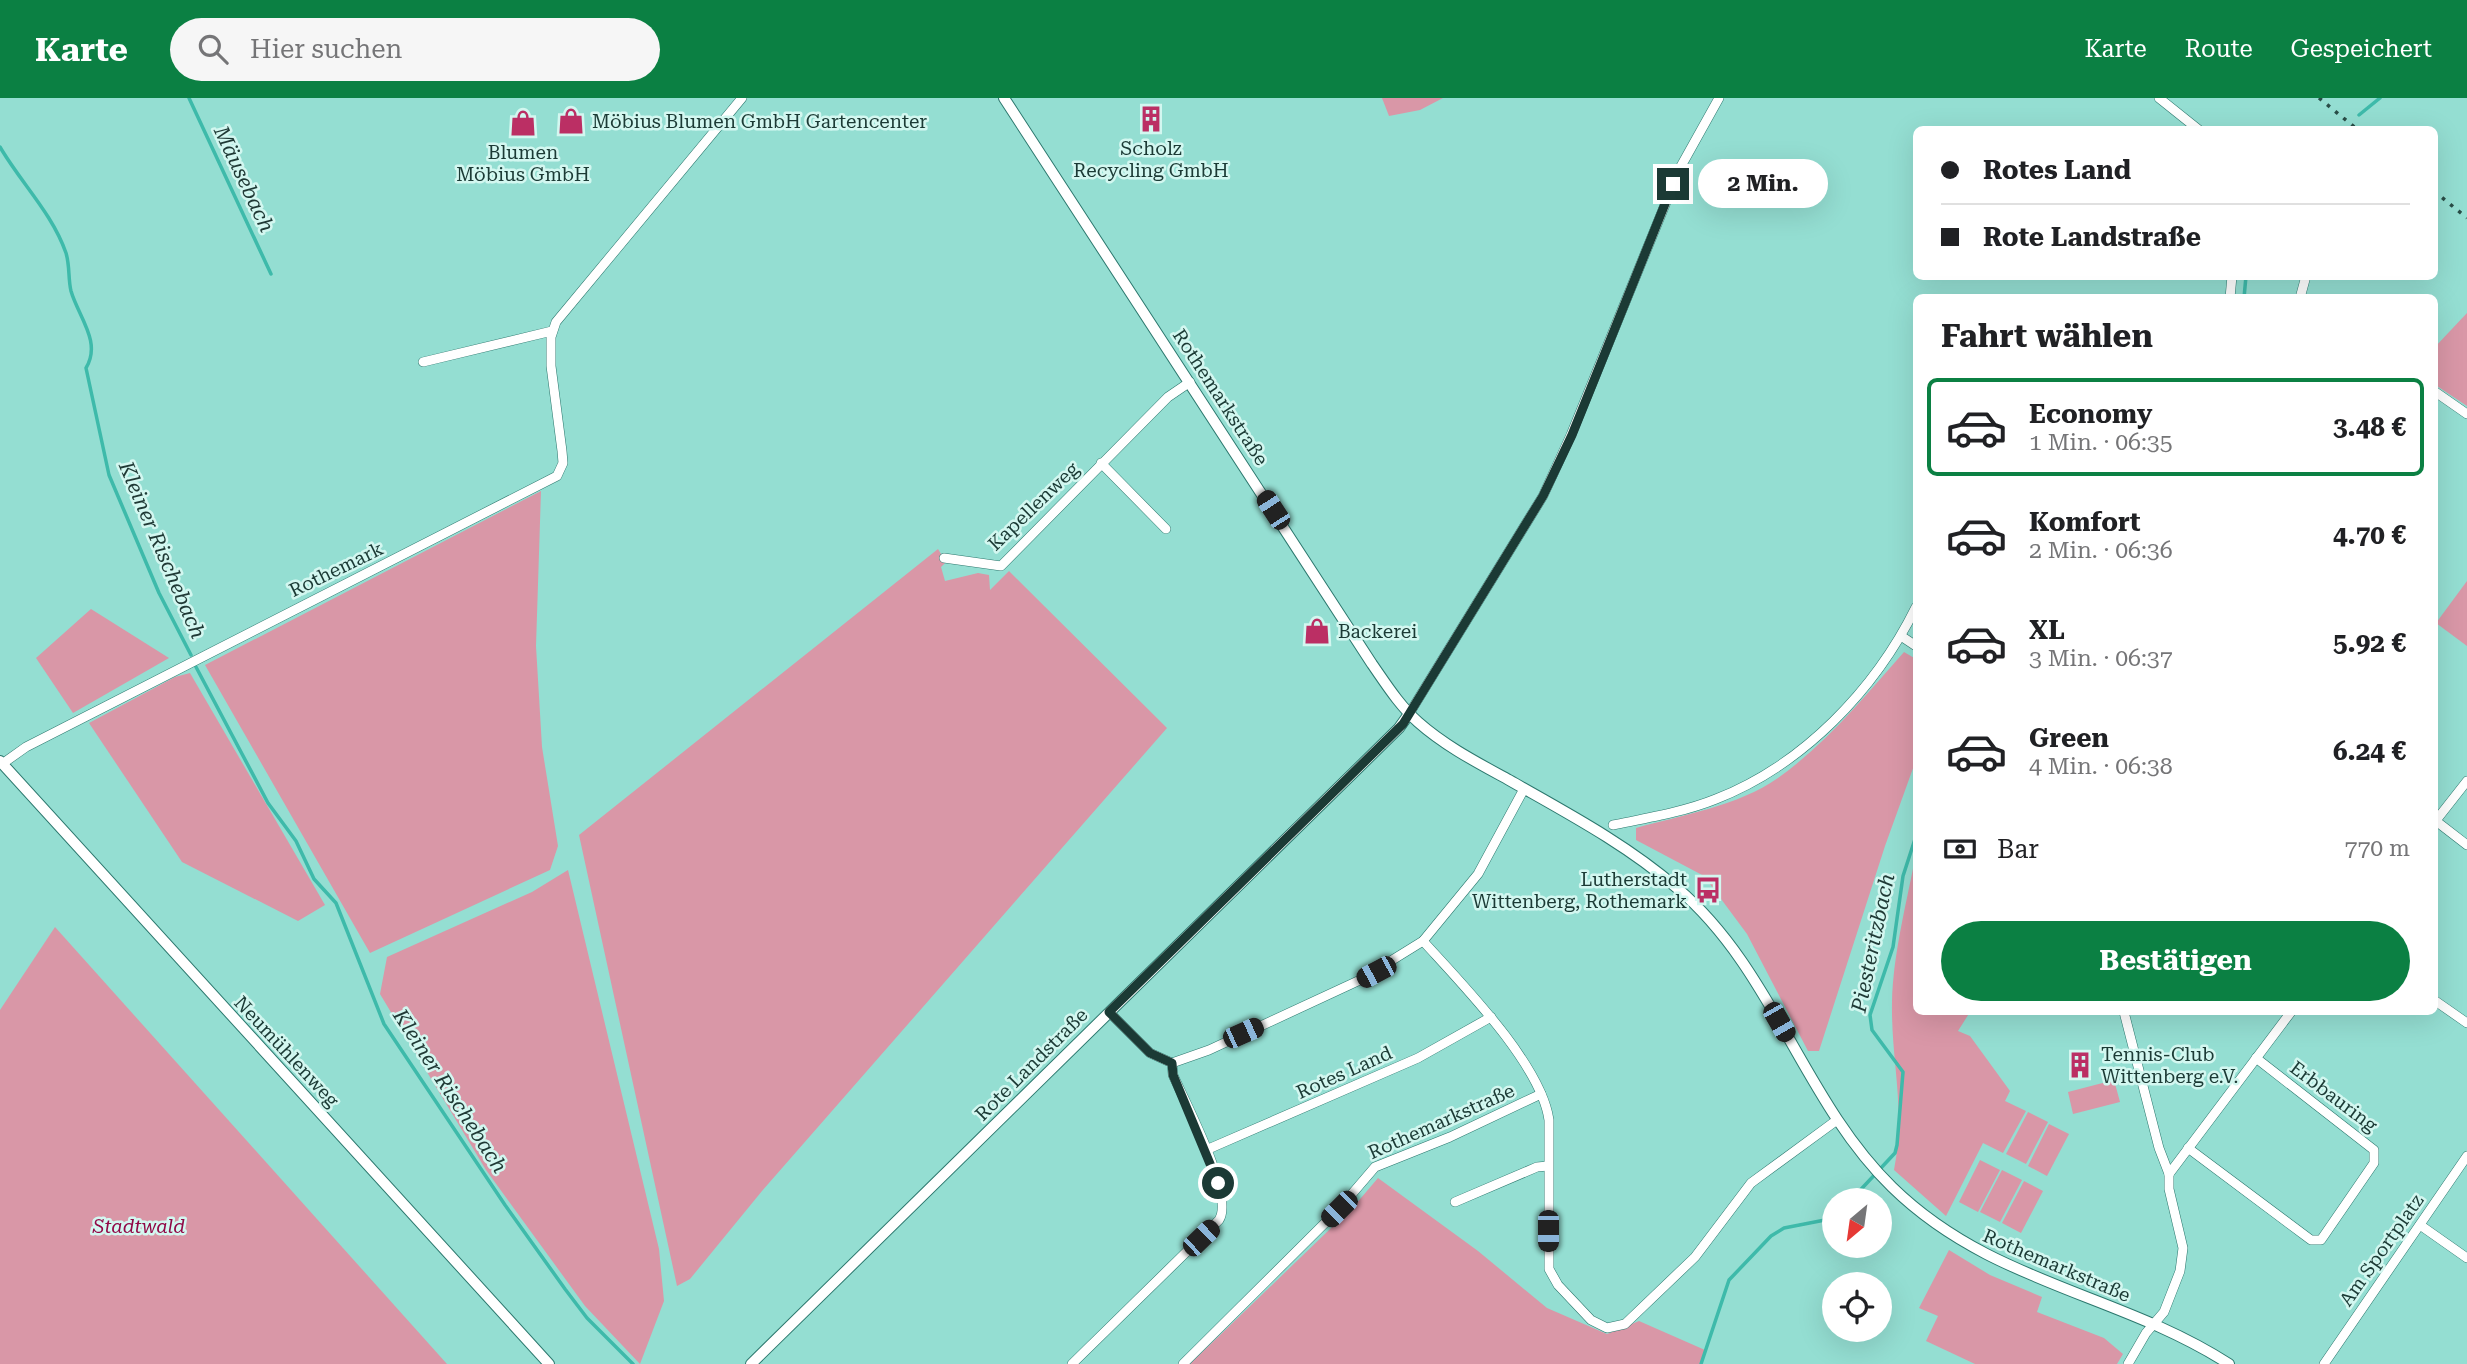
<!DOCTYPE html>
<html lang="de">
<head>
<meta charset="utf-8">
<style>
  body { margin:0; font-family:"Roboto Serif",serif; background:#f6f6f6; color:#202124; height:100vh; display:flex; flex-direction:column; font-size:26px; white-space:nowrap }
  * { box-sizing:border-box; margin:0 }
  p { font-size:23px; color:#757577 }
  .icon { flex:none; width:38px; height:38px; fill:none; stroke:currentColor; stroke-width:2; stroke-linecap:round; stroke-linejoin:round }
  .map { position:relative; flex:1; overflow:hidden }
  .side { position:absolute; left:1913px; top:196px; width:525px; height:721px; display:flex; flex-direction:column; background:#fff; border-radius:10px; box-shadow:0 7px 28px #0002 }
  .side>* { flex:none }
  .top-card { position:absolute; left:1913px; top:28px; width:525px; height:154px; border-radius:10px; box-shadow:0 7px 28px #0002; display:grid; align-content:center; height:154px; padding:0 28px; background:#fff }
  .needle { width:46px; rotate:209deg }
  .fabs { position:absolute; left:1822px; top:1090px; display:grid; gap:14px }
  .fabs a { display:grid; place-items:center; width:70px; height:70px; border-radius:50%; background:#fff; box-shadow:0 7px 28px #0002; font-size:35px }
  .end { position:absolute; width:32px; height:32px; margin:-16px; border:9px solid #1b3a35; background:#fff; box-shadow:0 0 0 4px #fff }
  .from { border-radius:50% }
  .bubble { position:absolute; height:49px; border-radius:24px; background:#fff; box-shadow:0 7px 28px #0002; font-size:23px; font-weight:700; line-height:49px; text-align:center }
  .car { position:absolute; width:21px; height:42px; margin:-21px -10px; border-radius:9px; box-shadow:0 0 5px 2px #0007; background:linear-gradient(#222 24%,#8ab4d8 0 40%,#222 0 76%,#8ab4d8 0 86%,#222 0) }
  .top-card b { display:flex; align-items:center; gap:24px; height:66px; font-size:26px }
  .top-card b+b { border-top:2px solid #e0e0e0 }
  .top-card i { width:18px; height:18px; background:#202124 }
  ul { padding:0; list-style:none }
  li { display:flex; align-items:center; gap:21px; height:98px; margin:0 14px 10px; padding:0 14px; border:4px solid transparent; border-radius:10px }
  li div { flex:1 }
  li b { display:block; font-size:26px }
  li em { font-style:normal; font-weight:700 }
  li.current { border-color:#0b8043 }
  li>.icon { width:63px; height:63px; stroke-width:1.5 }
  h2 { padding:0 28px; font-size:32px; line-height:84px }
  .pay { display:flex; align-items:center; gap:18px; height:77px; padding:0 28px; font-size:26px }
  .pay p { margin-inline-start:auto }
  .button { display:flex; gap:14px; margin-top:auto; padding:14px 28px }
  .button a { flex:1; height:80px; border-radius:42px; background:#0b8043; color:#fff; font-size:28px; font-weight:700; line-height:80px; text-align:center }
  header { display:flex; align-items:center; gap:42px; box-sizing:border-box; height:98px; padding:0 35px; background:#0b8043; color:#fff }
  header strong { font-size:33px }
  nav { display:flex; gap:38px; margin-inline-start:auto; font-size:24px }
  .search { width:490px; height:63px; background:#f6f6f6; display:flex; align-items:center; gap:18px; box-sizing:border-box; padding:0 24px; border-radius:38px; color:#757577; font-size:26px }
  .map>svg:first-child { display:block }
  .green { fill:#d997a7 }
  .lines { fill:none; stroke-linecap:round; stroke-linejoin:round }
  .stream { stroke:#3ebaaa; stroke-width:3.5 }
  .minor-casing { stroke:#2c786e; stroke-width:10 }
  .tertiary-casing { stroke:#2c786e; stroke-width:12 }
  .minor { stroke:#fff; stroke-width:9 }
  .tertiary { stroke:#fff; stroke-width:10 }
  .rail { stroke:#294d47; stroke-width:3.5; stroke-dasharray:3.5 7; stroke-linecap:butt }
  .route { stroke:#1b3a35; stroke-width:9 }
  .labels { text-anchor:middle; stroke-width:5; stroke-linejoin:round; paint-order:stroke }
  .poi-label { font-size:19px; fill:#1b3a35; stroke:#d3f7f0; text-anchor:start }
  .street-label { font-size:19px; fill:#1b3a35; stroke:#d3f7f0 }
  .park-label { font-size:19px; font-style:italic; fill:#910846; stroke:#d3f7f0 }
  .water-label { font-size:21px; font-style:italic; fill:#1f3935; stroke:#d3f7f0 }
</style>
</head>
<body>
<header>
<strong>Karte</strong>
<div class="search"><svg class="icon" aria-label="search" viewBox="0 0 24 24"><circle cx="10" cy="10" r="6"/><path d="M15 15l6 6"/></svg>Hier suchen</div>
<nav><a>Karte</a><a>Route</a><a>Gespeichert</a></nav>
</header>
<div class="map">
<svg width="2467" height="1266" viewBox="0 0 2467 1266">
  <rect width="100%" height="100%" fill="#94ded2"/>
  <g class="green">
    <polygon points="1382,0 1443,0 1420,12 1389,18"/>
    <polygon points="2467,215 2467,308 2434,286 2434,250"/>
    <polygon points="541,393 536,548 542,649 558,748 550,772 370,855 205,567"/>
    <polygon points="938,451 946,464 941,469 945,483 978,475 989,477 990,492 1009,473 1167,630 762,1093 690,1181 677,1188 579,737"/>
    <polygon points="2467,483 2467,548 2436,525"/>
    <polygon points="91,511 169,560 73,615 36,560"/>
    <path d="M1904,554l12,7v101l-31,86 -66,205h-11l-61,-117 -43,-58 -68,-36v-12c46,-13 102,-22 142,-50 49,-35 87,-82 126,-126z"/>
    <polygon points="190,575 325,807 298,823 182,764 89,625 175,579"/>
    <path d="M1916,755v159h54l-12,19 12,5 40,55 -5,10 21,10 -23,42 -20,-10 -37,73 -52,-46c12,-61 -3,-108 -2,-167 1,-50 15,-101 24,-150z"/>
    <polygon points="568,772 659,1151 664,1203 640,1266 585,1208 486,1072 380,896 387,859 532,794"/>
    <polygon points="55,829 447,1266 0,1266 0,912"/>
    <polygon points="2114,982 2120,1004 2073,1016 2068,994"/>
    <polygon points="2028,1014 2048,1024 2026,1066 2006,1056"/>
    <polygon points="2049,1026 2069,1036 2047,1078 2028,1068"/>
    <polygon points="1980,1062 2000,1072 1978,1114 1959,1104"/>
    <polygon points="2002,1072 2022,1082 2000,1124 1980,1114"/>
    <polygon points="1378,1080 1478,1153 1547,1210 1607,1236 1639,1223 1705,1252 1702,1266 1190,1266 1355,1107"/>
    <polygon points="2024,1083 2043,1093 2021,1135 2002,1125"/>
    <polygon points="1949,1152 1990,1177 2042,1199 2037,1214 2104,1240 2123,1256 2117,1266 1975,1266 1926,1243 1938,1218 1919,1210"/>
  </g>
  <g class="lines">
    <g class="stream">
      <polyline points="189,0 271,176"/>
      <polyline points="2359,17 2380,0"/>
      <path d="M0,49c21,36 52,66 66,106 4,13 2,26 5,38 7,25 31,51 15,77l23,107 50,118 32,62"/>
      <polyline points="2244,200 2246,178"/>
      <polyline points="196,569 268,705 296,743 314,781 336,805 384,926 505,1107 565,1191 587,1220 633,1266"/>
      <polyline points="1851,1102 1895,1055 1897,1047 1903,974 1872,932 1870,917 1893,849 1903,778 1916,738"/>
      <polyline points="1701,1266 1729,1182 1771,1138 1784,1130 1825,1122 1834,1115"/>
    </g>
    <g class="minor-casing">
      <g id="minor">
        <polyline points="2159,0 2199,32"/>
        <polyline points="2230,200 2232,178"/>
        <polyline points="2300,200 2306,178"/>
        <polyline points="423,264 552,233"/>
        <polyline points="2434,293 2467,316"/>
        <polyline points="1101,365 1166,431"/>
        <polyline points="944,460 1001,468 1168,299 1190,284"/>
        <polyline points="1901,538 1916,548"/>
        <polyline points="1409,616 1543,398 1571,337 1680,70 1719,0"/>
        <polyline points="2,666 26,649 557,378 563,365 562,353 551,268 551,239 556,224 742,0"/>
        <polyline points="2436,723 2467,747"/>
        <polyline points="2434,725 2467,683"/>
        <path d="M1613,727c34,-7 71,-13 103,-26 87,-34 159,-109 200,-192"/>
        <path d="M1423,843c38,42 118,123 126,179v149l9,16 33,35 16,8 18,-4 70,-67 56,-74 86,-63"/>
        <polyline points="2434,902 2467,925"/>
        <polyline points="2124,914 2159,1050 2169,1076 2169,1091 2183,1150 2180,1173 2164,1214 2146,1235 2128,1266"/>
        <polyline points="1172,965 1209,952 1360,882 1423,843 1478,776 1524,691"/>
        <polyline points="2188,1050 2311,1142 2321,1142 2374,1065 2374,1052 2256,960"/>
        <polyline points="1206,1052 1418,960 1491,919"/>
        <polyline points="2169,1076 2291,914"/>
        <polyline points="1455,1104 1537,1069 1548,1068"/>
        <polyline points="2420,1127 2467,1160"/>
        <path d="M1072,1266l147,-144c16,-24 -34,-118 -46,-145l-1,-12 -22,-10 -41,-41"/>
        <polyline points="1183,1266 1339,1111 1375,1069 1450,1039 1541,996"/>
        <polyline points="2324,1266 2467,1058"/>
      </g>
    </g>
    <g class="tertiary-casing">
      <g id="tertiary">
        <path d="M1004,0l368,566c14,20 27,41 46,58 27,24 60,41 91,58 58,33 117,64 168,108 96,81 126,212 215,299 99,97 227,106 337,177"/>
        <polyline points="0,663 549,1266"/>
        <polyline points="751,1266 1399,630 1409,616"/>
      </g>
    </g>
    <use href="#minor" class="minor"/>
    <use href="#tertiary" class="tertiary"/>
    <g class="rail">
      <polyline points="2319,0 2358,32"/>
      <polyline points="2434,93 2467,120"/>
    </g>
  </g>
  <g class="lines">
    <polyline class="route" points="1218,1085 1173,977 1172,965 1150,955 1109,914 1403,626 1543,398 1572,337 1673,86"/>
  </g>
  <defs>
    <g id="building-bare" transform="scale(2.1)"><path d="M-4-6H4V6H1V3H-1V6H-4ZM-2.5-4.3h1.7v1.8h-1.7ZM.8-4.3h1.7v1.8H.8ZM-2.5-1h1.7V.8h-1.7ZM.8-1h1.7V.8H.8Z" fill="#bb2f64" stroke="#d3f7f0" stroke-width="2.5" paint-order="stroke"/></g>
    <g id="shop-bare" transform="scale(2.1)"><path d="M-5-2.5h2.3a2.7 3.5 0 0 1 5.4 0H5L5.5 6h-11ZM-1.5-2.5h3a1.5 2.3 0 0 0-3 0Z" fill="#bb2f64" stroke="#d3f7f0" stroke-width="2.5" paint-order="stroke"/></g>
    <g id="bus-bare" transform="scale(2.1)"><path d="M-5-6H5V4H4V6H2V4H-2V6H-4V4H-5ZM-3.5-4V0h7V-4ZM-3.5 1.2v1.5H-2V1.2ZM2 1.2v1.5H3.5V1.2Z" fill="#bb2f64" stroke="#d3f7f0" stroke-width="2.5" paint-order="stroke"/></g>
  </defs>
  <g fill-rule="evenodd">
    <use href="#building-bare" x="1151" y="21"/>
    <use href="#shop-bare" x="571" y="23"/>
    <use href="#shop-bare" x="523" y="25"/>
    <use href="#shop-bare" x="1317" y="533"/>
    <use href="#bus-bare" x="1708" y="792"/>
    <use href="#building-bare" x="2080" y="967"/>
  </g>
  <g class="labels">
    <g class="poi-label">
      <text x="592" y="30">Möbius Blumen GmbH Gartencenter</text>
      <text x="1151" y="57" text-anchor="middle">Scholz<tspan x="1151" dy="22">Recycling GmbH</tspan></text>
      <text x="523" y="61" text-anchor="middle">Blumen<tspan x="523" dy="22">Möbius GmbH</tspan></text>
      <text x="1338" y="540">Backerei</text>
      <text x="1687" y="788" text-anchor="end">Lutherstadt<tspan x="1687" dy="22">Wittenberg, Rothemark</tspan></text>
      <text x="2101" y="963">Tennis-Club<tspan x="2101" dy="22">Wittenberg e.V.</tspan></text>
    </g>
    <g class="street-label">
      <text transform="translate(1221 299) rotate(57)" y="7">Rothemarkstraße</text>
      <text transform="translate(1033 408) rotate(-44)" y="7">Kapellenweg</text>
      <text transform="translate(336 471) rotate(-26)" y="7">Rothemark</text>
      <text transform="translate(287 953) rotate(47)" y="7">Neumühlenweg</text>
      <text transform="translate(1031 966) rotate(-45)" y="7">Rote Landstraße</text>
      <text transform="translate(1344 974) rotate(-24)" y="7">Rotes Land</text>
      <text transform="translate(2334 998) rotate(37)" y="7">Erbbauring</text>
      <text transform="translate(1441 1023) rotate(-24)" y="7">Rothemarkstraße</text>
      <text transform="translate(2381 1152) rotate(-55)" y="7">Am Sportplatz</text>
      <text transform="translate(2057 1167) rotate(23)" y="7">Rothemarkstraße</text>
    </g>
    <g class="park-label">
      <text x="139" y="1135">Stadtwald</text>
    </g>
    <g class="water-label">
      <text transform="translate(244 81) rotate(65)" y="7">Mäusebach</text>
      <text transform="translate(162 452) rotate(67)" y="7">Kleiner Rischebach</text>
      <text transform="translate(1873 845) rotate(-78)" y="7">Piesteritzbach</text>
      <text transform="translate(450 993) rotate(57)" y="7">Kleiner Rischebach</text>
    </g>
  </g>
</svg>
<div class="fabs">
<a><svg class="needle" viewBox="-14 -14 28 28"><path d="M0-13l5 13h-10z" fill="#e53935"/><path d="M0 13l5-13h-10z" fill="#757577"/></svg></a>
<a><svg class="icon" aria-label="locate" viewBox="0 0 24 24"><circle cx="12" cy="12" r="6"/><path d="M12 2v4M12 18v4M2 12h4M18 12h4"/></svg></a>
</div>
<i class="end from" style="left:1218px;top:1085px"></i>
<i class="end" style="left:1673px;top:86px"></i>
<div class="bubble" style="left:1698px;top:61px;width:130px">2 Min.</div>
<i class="car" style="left:1273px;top:412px;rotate:327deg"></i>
<i class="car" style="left:1376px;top:874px;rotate:242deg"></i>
<i class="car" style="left:1779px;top:924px;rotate:150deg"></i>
<i class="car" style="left:1243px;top:935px;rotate:66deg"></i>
<i class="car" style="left:1339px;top:1111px;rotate:225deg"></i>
<i class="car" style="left:1548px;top:1133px;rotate:180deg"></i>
<i class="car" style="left:1201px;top:1140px;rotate:46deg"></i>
<div class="top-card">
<b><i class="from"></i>Rotes Land</b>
<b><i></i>Rote Landstraße</b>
</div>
<section class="side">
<h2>Fahrt wählen</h2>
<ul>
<li class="current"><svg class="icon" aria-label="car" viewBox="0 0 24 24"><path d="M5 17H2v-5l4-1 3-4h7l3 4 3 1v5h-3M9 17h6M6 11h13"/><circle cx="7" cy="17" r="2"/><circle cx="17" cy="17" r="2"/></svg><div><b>Economy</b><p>1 Min. · 06:35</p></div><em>3.48 €</em></li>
<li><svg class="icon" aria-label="car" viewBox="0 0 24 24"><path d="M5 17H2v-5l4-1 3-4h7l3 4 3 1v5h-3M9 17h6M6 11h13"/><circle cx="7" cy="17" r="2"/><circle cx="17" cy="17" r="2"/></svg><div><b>Komfort</b><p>2 Min. · 06:36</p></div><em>4.70 €</em></li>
<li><svg class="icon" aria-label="car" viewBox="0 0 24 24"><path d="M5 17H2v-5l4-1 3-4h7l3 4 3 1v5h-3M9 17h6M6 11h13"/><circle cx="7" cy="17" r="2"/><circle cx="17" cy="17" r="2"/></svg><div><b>XL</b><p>3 Min. · 06:37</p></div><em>5.92 €</em></li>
<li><svg class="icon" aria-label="car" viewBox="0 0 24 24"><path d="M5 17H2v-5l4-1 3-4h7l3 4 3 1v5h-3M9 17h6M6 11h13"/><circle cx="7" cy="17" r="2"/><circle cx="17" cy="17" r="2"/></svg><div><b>Green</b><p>4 Min. · 06:38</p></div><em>6.24 €</em></li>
</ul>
<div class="pay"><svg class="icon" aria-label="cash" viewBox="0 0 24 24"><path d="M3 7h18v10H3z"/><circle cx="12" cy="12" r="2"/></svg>Bar<p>770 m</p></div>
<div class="button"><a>Bestätigen</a></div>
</section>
</div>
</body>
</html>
